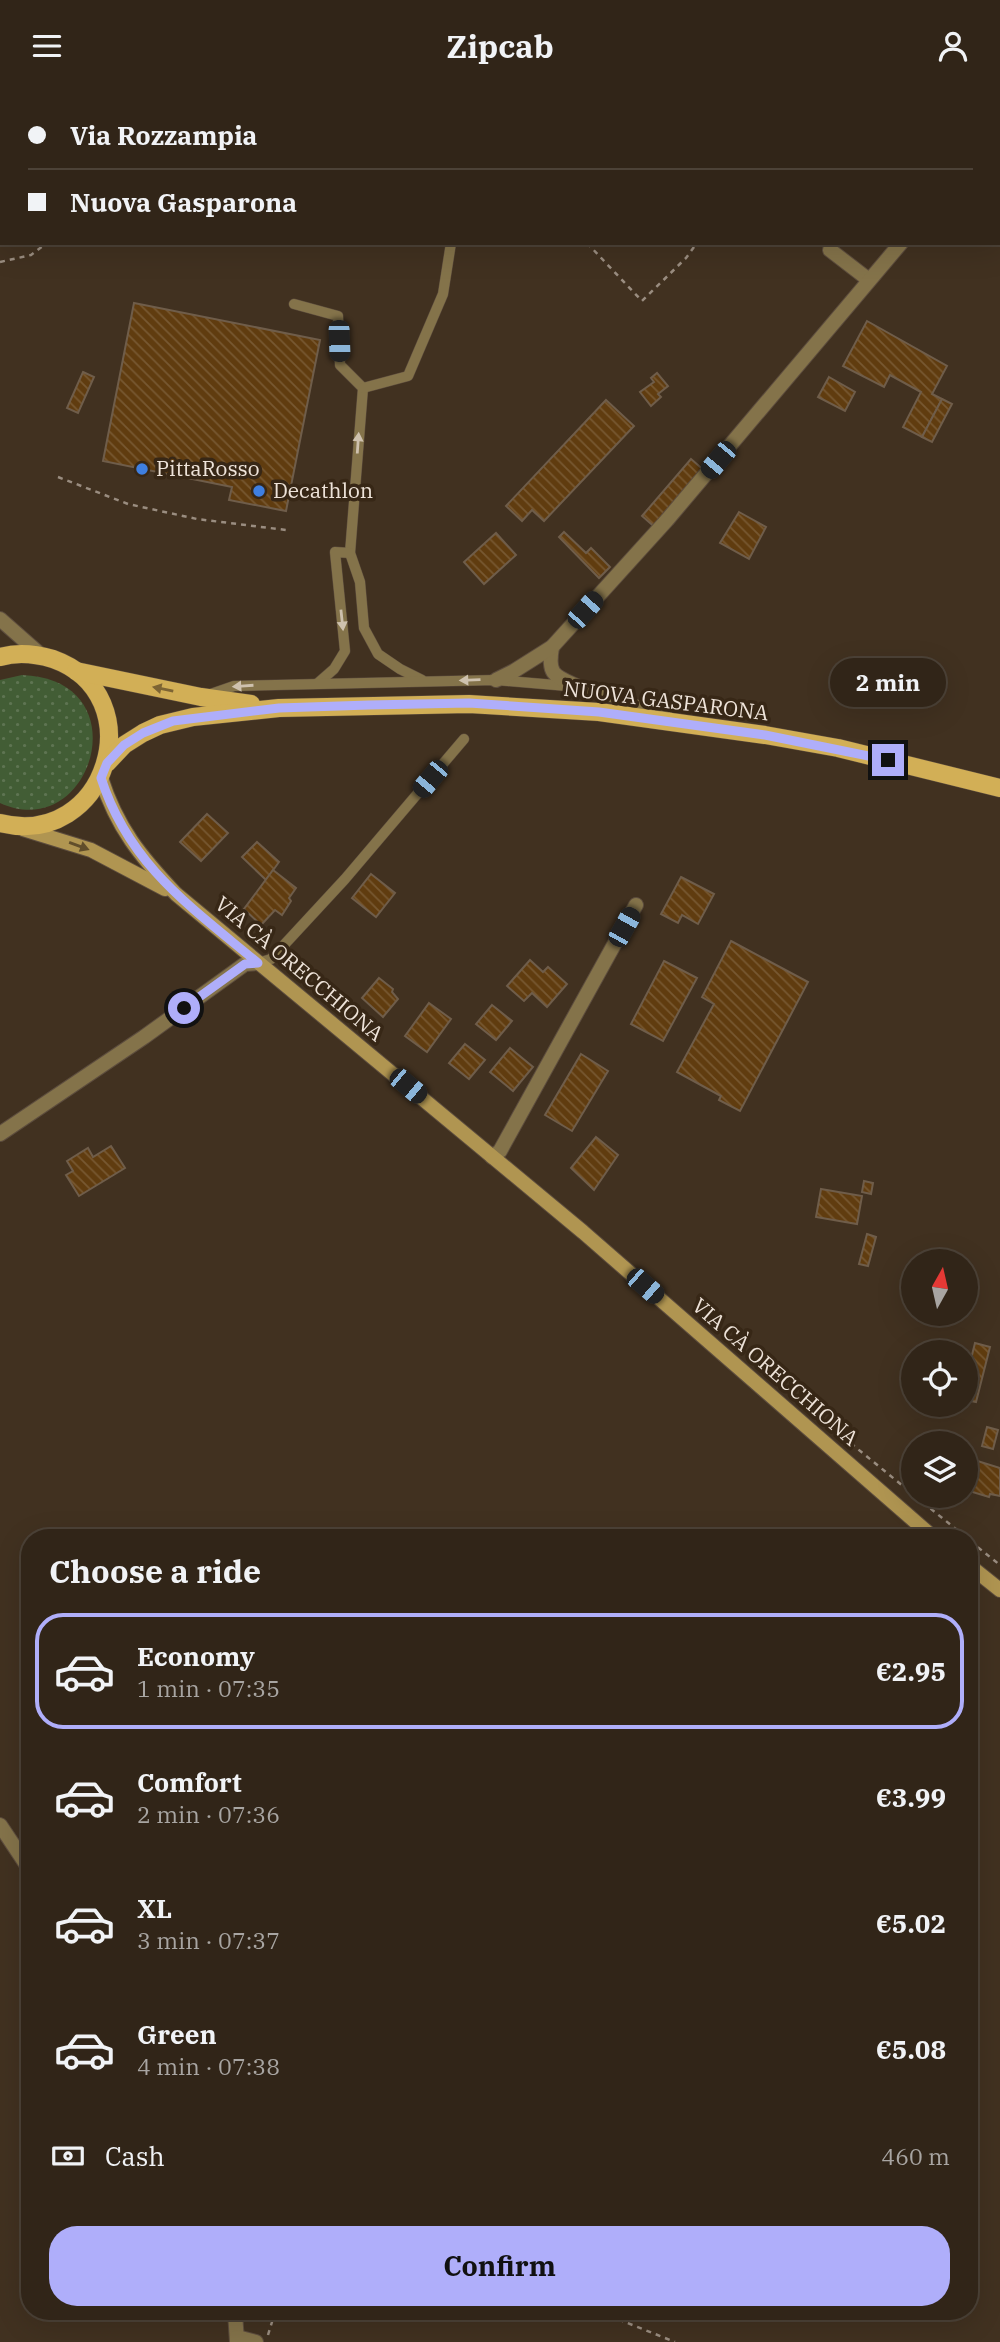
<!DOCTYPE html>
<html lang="en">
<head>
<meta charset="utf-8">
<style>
  body { margin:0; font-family:"IBM Plex Serif",serif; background:#3d3125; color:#f1f3f6; height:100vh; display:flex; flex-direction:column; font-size:26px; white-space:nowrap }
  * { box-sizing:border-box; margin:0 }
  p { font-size:23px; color:#a8a5a2 }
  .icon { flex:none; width:38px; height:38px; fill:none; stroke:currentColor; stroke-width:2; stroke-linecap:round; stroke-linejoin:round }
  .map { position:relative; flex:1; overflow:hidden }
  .sheet { position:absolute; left:21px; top:1438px; width:957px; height:791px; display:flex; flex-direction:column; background:#312518; border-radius:28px; box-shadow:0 7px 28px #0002,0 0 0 2px #4c4237 }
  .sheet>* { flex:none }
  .top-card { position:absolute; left:0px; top:0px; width:1001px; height:154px; box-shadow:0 7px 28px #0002,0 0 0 2px #4c4237; display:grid; align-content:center; height:154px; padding:0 28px; background:#312518 }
  .needle { width:46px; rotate:8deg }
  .controls { position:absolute; left:901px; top:1158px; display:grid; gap:14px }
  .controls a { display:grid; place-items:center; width:77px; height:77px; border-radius:50%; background:#312518; box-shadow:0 7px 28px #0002,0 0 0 2px #4c4237; font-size:35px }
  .end { position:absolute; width:32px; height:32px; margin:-16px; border:9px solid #afaefa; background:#111; box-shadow:0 0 0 4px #111 }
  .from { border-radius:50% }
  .bubble { position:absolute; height:49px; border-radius:24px; background:#312518; box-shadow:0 7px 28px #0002,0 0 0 2px #4c4237; font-size:23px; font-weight:700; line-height:49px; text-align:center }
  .car { position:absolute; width:21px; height:42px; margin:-21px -10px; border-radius:9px; box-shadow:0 0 5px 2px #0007; background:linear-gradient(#222 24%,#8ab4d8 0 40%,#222 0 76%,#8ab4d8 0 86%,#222 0) }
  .top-card b { display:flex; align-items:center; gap:24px; height:66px; font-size:26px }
  .top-card b+b { border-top:2px solid #4c4237 }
  .top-card i { width:18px; height:18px; background:#f1f3f6 }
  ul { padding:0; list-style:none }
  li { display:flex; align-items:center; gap:21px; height:116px; margin:0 14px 10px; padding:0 14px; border:4px solid transparent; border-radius:28px }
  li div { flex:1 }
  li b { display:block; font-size:26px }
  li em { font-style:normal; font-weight:700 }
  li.on { border-color:#afaefa }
  li>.icon { width:63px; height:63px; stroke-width:1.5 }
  h2 { padding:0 28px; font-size:32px; line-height:84px }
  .pay { display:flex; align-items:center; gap:18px; height:77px; padding:0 28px; font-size:26px }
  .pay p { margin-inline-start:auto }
  .button { display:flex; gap:14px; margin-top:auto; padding:14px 28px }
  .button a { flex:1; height:80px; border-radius:28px; background:#afaefa; color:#111; font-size:28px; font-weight:700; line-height:80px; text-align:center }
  header { display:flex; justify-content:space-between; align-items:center; height:91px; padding:0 28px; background:#312518; font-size:32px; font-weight:700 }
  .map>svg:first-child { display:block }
  .grass { fill:url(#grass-dots) }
  .building { fill:url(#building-back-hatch); stroke:#6f5d4a; stroke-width:2 }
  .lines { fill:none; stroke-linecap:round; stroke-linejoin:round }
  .service-casing { stroke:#5d4d3e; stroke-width:11 }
  .minor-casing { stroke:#5d4d3e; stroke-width:16 }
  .tertiary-casing { stroke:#5d4d3e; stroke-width:16 }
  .secondary-casing { stroke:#5d4d3e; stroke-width:16 }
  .primary-casing { stroke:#5d4d3e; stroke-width:19 }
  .path { stroke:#9a8d80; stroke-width:2.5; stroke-dasharray:5 5; stroke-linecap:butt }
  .service { stroke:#84734a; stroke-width:10 }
  .minor { stroke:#84734a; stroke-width:14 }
  .tertiary { stroke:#84734a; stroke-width:14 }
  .secondary { stroke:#b09551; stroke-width:14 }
  .primary { stroke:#d2af56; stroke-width:18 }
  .oneway { fill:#cec1ae }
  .oneway2 { fill:#7d6433 }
  .oneway3 { fill:#614e2b }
  .route { stroke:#afaefa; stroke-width:9 }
  .shop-dot { fill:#3f7fe0; stroke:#372716; stroke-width:2.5 }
  .labels { text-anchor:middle; stroke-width:7; stroke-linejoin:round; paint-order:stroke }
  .poi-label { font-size:21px; fill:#eee3d9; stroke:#372716; text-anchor:start }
  .street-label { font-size:21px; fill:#eee3d9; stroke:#372716 }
</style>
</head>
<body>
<header><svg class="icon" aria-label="menu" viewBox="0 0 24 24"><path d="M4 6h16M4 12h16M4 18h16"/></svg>Zipcab<svg class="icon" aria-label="person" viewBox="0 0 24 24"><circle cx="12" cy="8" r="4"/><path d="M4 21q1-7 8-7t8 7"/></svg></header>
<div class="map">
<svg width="1000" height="2251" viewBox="0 0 1000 2251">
  <defs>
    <pattern id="grass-dots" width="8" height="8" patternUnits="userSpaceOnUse" patternTransform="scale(1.75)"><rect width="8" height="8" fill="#425d35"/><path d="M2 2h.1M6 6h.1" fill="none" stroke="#5e7452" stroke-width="1.8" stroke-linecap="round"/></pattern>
    <pattern id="building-back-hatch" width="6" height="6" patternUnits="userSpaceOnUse" patternTransform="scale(1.75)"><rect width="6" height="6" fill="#603c0f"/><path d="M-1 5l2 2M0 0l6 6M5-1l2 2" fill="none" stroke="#775831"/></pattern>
  </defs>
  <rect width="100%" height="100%" fill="#413120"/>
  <path class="grass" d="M22,584c120,4 70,170 -22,128v-123z"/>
  <g class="building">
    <polygon points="134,212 320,249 286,420 229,409 232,396 103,370"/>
    <polygon points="867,230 947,275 932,303 942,308 922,346 903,336 921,301 890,284 884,296 843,275"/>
    <polygon points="83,281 94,286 78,322 67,317"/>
    <polygon points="657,282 668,295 658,303 661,306 651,315 640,301 654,291 651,287"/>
    <polygon points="829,286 855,301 845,320 818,306"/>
    <polygon points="942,308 952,313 932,351 922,346"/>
    <polygon points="606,309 634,335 544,430 532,419 522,430 506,415"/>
    <polygon points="691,368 706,381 657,438 642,425"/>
    <polygon points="739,421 766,436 749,468 720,452"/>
    <polygon points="564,441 586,462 591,457 610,476 599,487 559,446"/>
    <polygon points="496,442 516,464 484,493 464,471"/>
    <polygon points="207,723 228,742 201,770 180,751"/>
    <polygon points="257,751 279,771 266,789 242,766"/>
    <polygon points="273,779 296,797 289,807 291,810 282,824 275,819 261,834 244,818"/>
    <polygon points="371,783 395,802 376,826 352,807"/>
    <polygon points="681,786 714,803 698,833 682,824 678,832 661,823"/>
    <polygon points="731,850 808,891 740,1020 719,1009 721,1005 677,981 714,913 702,906"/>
    <polygon points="530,869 543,881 548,876 567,893 547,916 532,902 524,910 507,895"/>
    <polygon points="664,870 697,887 663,950 631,933"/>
    <polygon points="379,887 393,898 392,901 398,908 383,926 362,907"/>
    <polygon points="429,912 451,928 427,961 405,945"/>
    <polygon points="492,914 512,930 496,949 476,933"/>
    <polygon points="465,953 485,969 469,988 449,972"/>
    <polygon points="510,957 533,976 513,1000 490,981"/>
    <polygon points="581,963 608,980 572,1040 545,1024"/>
    <polygon points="596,1046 618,1064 594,1099 571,1077"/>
    <polygon points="111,1055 125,1077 79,1105 66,1084 73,1080 67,1070 88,1057 93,1066"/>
    <polygon points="864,1090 873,1092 871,1103 862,1101"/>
    <polygon points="821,1098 862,1105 857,1133 816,1126"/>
    <polygon points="867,1143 876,1146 868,1175 859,1173"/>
    <polygon points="975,1252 990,1256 976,1311 966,1309 966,1267 971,1268"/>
    <polygon points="987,1336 998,1339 993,1358 982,1355"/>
    <polygon points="971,1368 1000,1377 1000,1405 990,1403 989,1406 966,1399 966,1386"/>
  </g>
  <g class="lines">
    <g class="service-casing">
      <g id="service">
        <polyline points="294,213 338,225 340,274 363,297 350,462 360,491 364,537 378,563 400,578 422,589"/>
        <polyline points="363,297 408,285 443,203 451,152"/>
        <polyline points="318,592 334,578 345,560 335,461 350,462"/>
        <polyline points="208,604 234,595 496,589 579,596 667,623"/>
        <polyline points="258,872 271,868 345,788 464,648"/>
      </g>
    </g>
    <g class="minor-casing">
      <g id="minor">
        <polyline points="999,30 1000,29"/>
        <polyline points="830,159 869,189"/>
        <path d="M552,556c-5,29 3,29 27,40"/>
        <polyline points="496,589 514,580 552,556 667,429 901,152"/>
        <polyline points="0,1043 144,946 245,873 258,872"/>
        <polyline points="492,1066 500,1060 636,814"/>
        <polyline points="0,1734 30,1779"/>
        <polyline points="235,2221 237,2251"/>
        <polyline points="237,2246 256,2251"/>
      </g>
    </g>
    <g class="tertiary-casing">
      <polyline id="tertiary" points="0,528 42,565"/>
    </g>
    <g class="secondary-casing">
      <g id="secondary">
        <path d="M101,687c16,50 40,79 75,116l407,338 351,306"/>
        <polyline points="23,738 91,759 165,798"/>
        <polyline points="970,1475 1000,1499"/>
      </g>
    </g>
    <g class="primary-casing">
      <g id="primary">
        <path d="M0,566c17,-5 36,-3 53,2 101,36 54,191 -53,164"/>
        <polyline points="76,580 201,606 251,613"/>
        <polyline points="107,672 124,654 143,642 160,634 193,626 279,617 469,613 599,621 765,644 838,657 1000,697"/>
      </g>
    </g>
    <g class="path">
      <polyline points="450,0 452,2"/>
      <polyline points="729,0 729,2"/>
      <polyline points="178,2 180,0"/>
      <polyline points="777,2 778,0"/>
      <polyline points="587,152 642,210 686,167 697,152"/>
      <polyline points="0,171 31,164 47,152"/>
      <polyline points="58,386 128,413 197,428 286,439"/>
      <polyline points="843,1346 914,1404"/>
      <polyline points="915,1405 967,1447"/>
      <polyline points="970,1450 1000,1474"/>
      <polyline points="600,2221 675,2251"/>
      <polyline points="268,2244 272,2231 269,2221"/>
    </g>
    <use href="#service" class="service"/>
    <use href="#minor" class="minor"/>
    <use href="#tertiary" class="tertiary"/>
    <use href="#secondary" class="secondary"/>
    <use href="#primary" class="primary"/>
  </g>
  <defs><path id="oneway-solid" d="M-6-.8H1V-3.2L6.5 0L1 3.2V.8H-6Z" transform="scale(1.75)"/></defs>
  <g class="oneway">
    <use href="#oneway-solid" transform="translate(358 352) rotate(-86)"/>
    <use href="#oneway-solid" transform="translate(342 529) rotate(84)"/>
    <use href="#oneway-solid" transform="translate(470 589) rotate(178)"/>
    <use href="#oneway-solid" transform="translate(243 595) rotate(176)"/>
  </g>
  <use class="oneway2" href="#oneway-solid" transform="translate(163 598) rotate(-168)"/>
  <use class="oneway3" href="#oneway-solid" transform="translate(79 755) rotate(20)"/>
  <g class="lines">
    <path class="route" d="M184,917l61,-44 13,-1c-67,-56 -129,-98 -157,-185l6,-15 17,-18 19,-12 30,-12 106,-13 90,-3 100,-2 130,9 166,23 123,25"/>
  </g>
  <g class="shop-dot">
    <circle cx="142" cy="378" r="7"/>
    <circle cx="259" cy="400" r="7"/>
  </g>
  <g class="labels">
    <g class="poi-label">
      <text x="156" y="385">PittaRosso</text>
      <text x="273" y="407">Decathlon</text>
    </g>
    <g class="street-label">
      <text transform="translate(666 610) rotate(7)" y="7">NUOVA GASPARONA</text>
      <text transform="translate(299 878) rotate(40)" y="7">VIA CÀ ORECCHIONA</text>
      <text transform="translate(775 1281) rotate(41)" y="7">VIA CÀ ORECCHIONA</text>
    </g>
  </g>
</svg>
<div class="controls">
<a><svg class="needle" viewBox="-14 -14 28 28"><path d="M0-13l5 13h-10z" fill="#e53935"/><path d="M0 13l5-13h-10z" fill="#a8a5a2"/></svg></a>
<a><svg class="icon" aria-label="locate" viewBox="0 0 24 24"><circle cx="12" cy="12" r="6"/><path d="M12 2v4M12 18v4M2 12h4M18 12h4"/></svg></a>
<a><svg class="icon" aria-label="layers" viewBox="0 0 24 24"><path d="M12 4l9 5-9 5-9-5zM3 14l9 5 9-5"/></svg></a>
</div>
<i class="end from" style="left:184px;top:917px"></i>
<i class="end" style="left:888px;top:669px"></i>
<div class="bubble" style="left:830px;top:567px;width:116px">2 min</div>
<i class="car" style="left:339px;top:250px;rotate:178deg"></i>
<i class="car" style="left:718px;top:369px;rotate:220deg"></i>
<i class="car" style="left:585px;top:519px;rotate:42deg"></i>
<i class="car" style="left:430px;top:688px;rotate:220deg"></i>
<i class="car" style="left:624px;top:836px;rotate:29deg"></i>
<i class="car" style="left:408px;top:995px;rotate:130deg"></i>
<i class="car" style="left:645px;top:1195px;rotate:131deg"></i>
<div class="top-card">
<b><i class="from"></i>Via Rozzampia</b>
<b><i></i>Nuova Gasparona</b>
</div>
<section class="sheet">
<h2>Choose a ride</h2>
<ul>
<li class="on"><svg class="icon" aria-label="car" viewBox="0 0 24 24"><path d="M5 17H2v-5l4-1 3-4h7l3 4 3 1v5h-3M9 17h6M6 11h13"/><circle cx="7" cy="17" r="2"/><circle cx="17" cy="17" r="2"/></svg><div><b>Economy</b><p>1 min · 07:35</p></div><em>€2.95</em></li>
<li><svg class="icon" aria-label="car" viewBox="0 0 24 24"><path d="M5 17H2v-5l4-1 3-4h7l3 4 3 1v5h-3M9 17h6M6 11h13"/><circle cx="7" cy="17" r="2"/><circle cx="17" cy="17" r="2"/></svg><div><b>Comfort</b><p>2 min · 07:36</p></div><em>€3.99</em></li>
<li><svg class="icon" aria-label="car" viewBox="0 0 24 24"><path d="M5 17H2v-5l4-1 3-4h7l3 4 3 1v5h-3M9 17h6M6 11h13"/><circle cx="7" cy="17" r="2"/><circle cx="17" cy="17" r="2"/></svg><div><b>XL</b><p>3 min · 07:37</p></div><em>€5.02</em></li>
<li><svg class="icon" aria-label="car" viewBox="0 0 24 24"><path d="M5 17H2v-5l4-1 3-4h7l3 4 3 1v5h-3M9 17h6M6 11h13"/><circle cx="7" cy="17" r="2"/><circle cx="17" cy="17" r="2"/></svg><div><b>Green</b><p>4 min · 07:38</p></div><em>€5.08</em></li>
</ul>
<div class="pay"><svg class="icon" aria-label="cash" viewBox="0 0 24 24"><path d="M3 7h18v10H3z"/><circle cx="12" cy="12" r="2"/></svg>Cash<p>460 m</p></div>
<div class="button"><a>Confirm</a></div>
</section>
</div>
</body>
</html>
